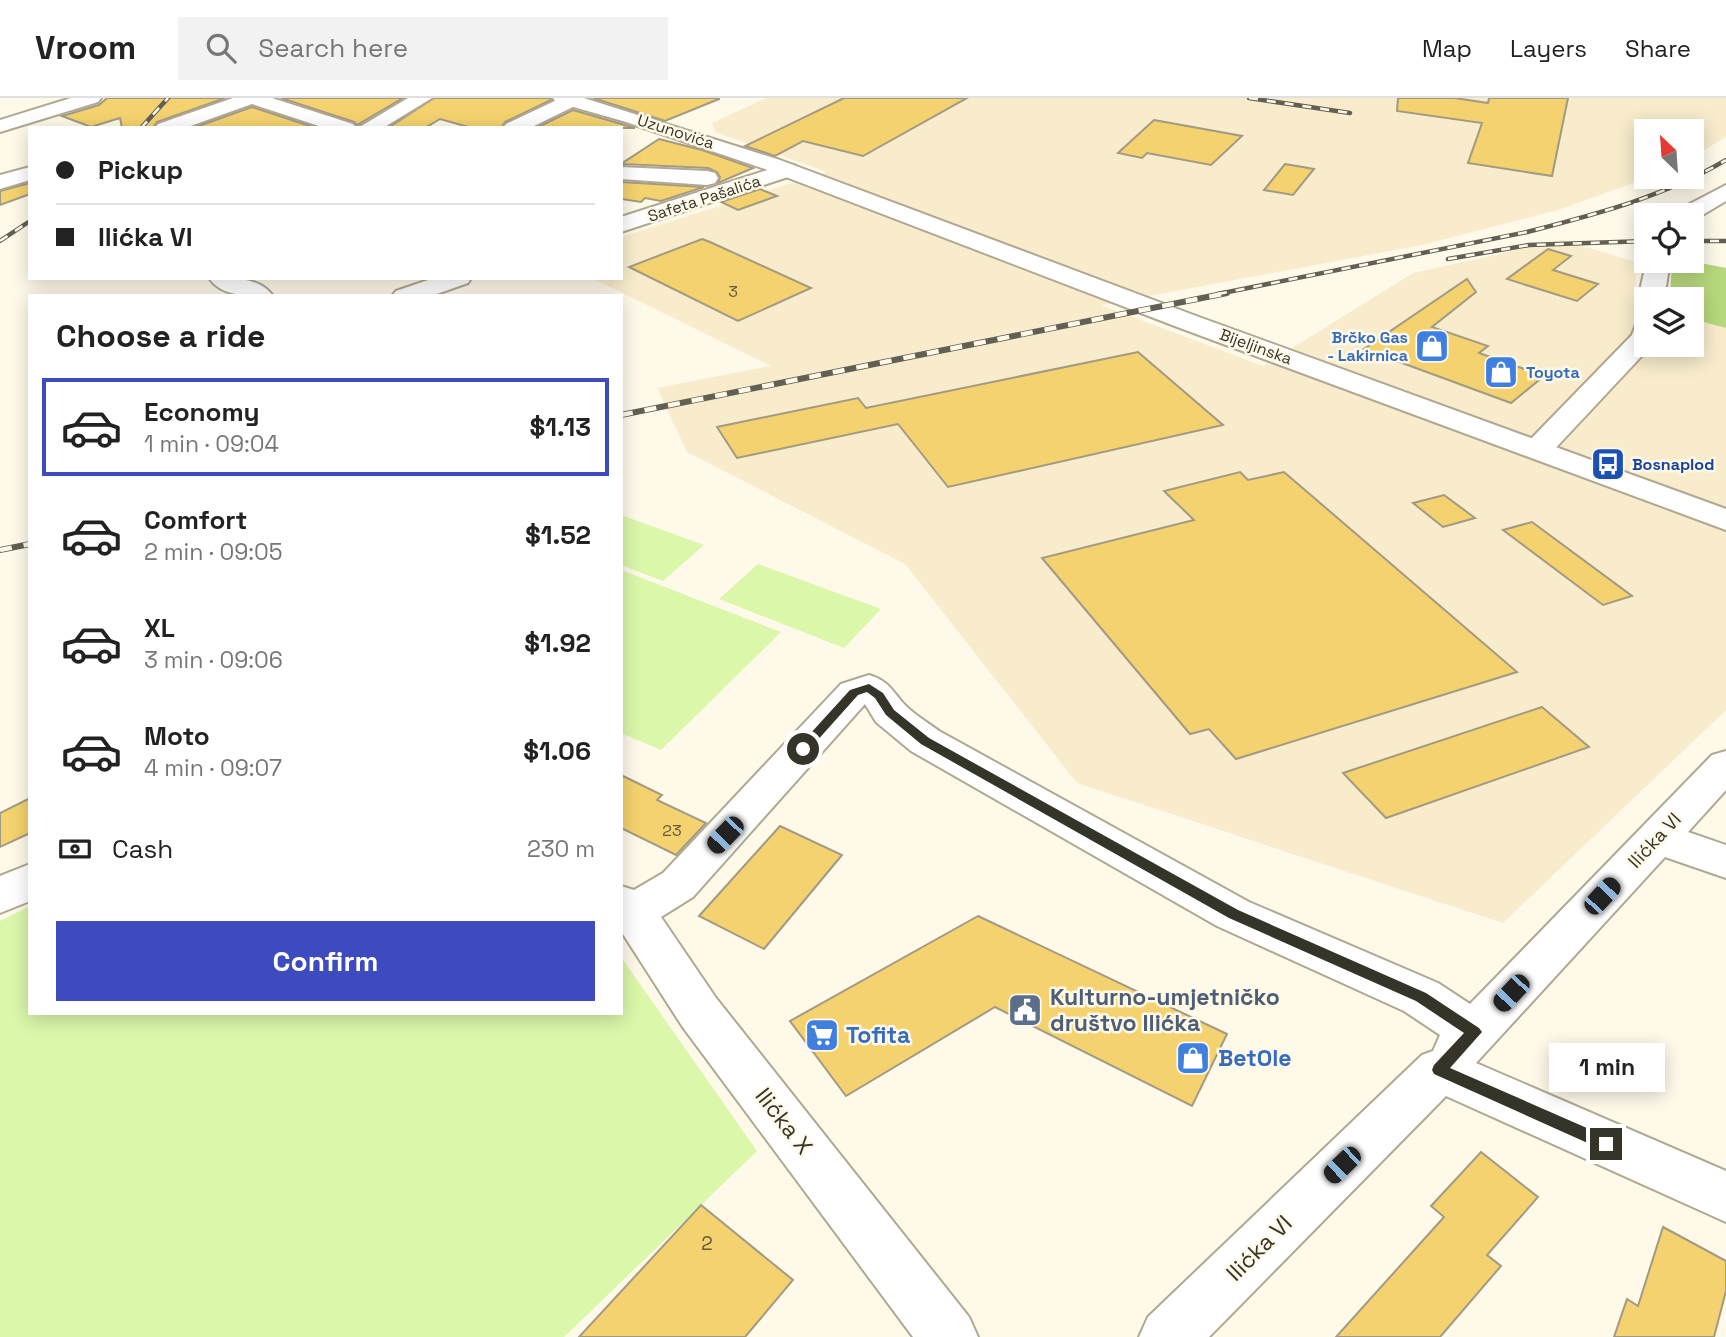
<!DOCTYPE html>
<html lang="en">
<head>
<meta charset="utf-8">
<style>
  body { margin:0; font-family:"Space Grotesk",sans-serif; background:#f2f2f2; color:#222; height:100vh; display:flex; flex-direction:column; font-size:26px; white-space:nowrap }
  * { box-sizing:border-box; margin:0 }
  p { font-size:23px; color:#767676 }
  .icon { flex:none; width:38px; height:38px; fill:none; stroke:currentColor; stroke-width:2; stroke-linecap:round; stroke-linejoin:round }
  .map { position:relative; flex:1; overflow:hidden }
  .sheet { position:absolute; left:28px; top:196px; width:595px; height:721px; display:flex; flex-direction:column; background:#fff; border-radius:0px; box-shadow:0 4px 18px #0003 }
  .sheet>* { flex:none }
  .guide { position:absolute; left:28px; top:28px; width:595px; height:154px; border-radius:0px; box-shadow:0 4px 18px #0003; display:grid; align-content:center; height:154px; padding:0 28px; background:#fff }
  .needle { width:46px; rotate:335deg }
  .fabs { position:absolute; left:1634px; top:21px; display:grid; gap:14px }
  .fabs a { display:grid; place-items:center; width:70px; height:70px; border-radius:0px; background:#fff; box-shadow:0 4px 18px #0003; font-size:35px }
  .end { position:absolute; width:32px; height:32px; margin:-16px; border:9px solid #363329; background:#fff; box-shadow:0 0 0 4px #fff }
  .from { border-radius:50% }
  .bubble { position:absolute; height:49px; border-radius:0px; background:#fff; box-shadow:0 4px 18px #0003; font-size:23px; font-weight:600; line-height:49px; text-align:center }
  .car { position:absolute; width:21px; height:42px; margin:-21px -10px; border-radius:9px; box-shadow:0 0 5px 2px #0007; background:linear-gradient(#222 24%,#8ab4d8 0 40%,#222 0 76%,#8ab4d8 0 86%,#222 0) }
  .guide b { display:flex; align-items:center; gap:24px; height:66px; font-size:26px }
  .guide b+b { border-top:2px solid #e0e0e0 }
  .guide i { width:18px; height:18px; background:#222 }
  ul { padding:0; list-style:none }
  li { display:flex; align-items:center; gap:21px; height:98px; margin:0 14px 10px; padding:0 14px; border:4px solid transparent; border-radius:0px }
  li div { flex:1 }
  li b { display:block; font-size:26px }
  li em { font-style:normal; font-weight:600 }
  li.active { border-color:#3d4bbf }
  li>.icon { width:63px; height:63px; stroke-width:1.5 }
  h2 { padding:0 28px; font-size:32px; line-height:84px }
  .pay { display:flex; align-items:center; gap:18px; height:77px; padding:0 28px; font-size:26px }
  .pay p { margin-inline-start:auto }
  .action { display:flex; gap:14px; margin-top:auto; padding:14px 28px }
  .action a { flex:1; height:80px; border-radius:0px; background:#3d4bbf; color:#fff; font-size:28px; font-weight:600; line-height:80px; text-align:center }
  header { display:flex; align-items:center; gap:42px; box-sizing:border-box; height:98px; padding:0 35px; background:#fff; border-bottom:2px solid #e0e0e0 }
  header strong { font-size:33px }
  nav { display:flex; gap:38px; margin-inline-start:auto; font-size:24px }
  .search { width:490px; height:63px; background:#f2f2f2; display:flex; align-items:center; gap:18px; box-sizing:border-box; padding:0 24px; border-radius:0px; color:#767676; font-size:26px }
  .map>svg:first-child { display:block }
  .built { fill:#f8eccc }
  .green { fill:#daf7aa }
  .forest { fill:#b7d87c }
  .building { fill:#f4d26f; stroke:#a29a82; stroke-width:2 }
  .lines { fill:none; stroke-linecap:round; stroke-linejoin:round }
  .minor-casing { stroke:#b0a890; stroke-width:4 }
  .major-casing { stroke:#b0a890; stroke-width:4 }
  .minor { fill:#fff; fill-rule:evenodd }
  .major { fill:#fff; fill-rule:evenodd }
  .rail-far1-casing { stroke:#625f54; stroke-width:4.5 }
  .rail-casing { stroke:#625f54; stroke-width:6 }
  .rail-far1 { stroke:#fef9e9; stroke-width:2.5; stroke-dasharray:9; stroke-linecap:butt }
  .rail { stroke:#fef9e9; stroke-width:4.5; stroke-dasharray:12; stroke-linecap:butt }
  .route { fill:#363329 }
  .labels { text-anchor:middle; stroke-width:5; stroke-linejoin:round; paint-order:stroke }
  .far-street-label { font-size:16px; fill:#363329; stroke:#fef9e9 }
  .number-label { font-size:16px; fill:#665b3a }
  .far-shop-label { font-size:16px; font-weight:bold; fill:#366cbe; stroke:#fef9e9; text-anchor:end }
  .far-transit-label { font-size:16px; font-weight:bold; fill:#164399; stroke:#fef9e9; text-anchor:start }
  .street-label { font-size:19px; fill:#363329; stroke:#fef9e9 }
  .near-number-label { font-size:19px; fill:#665b3a }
  .near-service-label { font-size:23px; font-weight:bold; fill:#4e5e75; stroke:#fef9e9; text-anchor:start }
  .near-shop-label { font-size:23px; font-weight:bold; fill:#366cbe; stroke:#fef9e9; text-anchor:start }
  .near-street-label { font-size:23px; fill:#363329; stroke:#fef9e9 }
</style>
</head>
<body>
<header>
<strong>Vroom</strong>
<div class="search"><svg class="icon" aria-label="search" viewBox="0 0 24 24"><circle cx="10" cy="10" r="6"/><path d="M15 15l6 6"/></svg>Search here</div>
<nav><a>Map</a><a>Layers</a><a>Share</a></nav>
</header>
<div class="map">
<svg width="1726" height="1239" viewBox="0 0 1726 1239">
  <rect width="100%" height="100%" fill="#fef9e9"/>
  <polygon class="built" points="766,0 1726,0 1726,39 1692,59 1692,33 1647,33 1647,79 1650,79 1558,112 1422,147 1101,207 1263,268 1413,175 1562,142 1636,164 1635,204 1647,208 1647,247 1692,247 1692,221 1726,230 1726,612 1503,825 1077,685 905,466 687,354 657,290 771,268 592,180 621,180 621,139 827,74 715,34 712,25"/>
  <g class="green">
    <polygon points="621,417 704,447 663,483 621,467"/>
    <polygon points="758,466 881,511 844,550 719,501"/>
    <polygon points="621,472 781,534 661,652 621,635"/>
    <polygon points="30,808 30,915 621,915 621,859 757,1053 564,1239 0,1239 0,823"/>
  </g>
  <polygon class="forest" points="1672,163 1690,163 1726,170 1726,230 1692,221 1692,201 1670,201"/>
  <g class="building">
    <polygon points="107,0 225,0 157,24 153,30 122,30 120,20 91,29 62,18 99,7"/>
    <polygon points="281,0 403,0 357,27 354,24"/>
    <polygon points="434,0 550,0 551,2 505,24 501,30 472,30 440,21 425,30 388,30"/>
    <polygon points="593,0 719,0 719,1 665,23"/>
    <polygon points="844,0 967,0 863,58 803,43 775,58 745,48"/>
    <polygon points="1398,0 1455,0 1488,5 1489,0 1568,0 1552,78 1468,65 1482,25 1397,13"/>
    <polygon points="252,9 316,30 193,30"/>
    <polygon points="573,12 625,27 635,30 536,30"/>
    <polygon points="1154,22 1242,38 1211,67 1147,55 1142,60 1118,55"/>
    <polygon points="659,41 702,52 753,70 718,85 720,79 717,74 708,70 621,66"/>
    <polygon points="1285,66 1314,71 1293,97 1264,92"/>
    <polygon points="621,84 704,89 661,103 645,100 641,104 621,101"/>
    <polygon points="30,85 30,96 0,107 0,93"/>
    <polygon points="760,91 777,98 738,112 721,104"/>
    <polygon points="702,141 710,144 811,190 738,223 629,169"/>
    <polygon points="1548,151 1571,158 1553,172 1598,186 1577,203 1507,181"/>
    <polygon points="1467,181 1476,194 1432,229 1488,248 1479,255 1544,278 1511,305 1364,251"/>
    <polygon points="1138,254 1223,327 948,389 898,326 737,360 717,329 858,300 866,310"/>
    <polygon points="1240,374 1248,382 1284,374 1517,574 1236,661 1209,631 1190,636 1042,460 1194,422 1164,393"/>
    <polygon points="1444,397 1475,420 1443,429 1413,405"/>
    <polygon points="1532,424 1632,498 1603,507 1503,432"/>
    <polygon points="1542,609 1589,649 1386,720 1343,675"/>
    <polygon points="621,677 662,697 657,702 706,725 676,757 621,730"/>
    <polygon points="30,700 30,735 0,749 0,715"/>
    <polygon points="780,728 842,757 764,851 699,818"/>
    <polygon points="978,818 1227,936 1192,1008 995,909 846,998 790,923"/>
    <polygon points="1481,1054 1538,1099 1487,1157 1501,1168 1440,1239 1336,1239 1444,1119 1431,1108"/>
    <polygon points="701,1107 793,1182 745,1239 579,1239"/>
    <polygon points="1663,1129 1726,1163 1726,1193 1714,1239 1614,1239 1627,1201 1638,1208"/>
  </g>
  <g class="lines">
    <g class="minor-casing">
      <g id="minor">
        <polygon points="71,0 101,0 98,4 0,34 0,22"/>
        <polygon points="233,0 272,0 353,26 356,30 325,30 252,6 185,30 155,30 158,26"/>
        <polygon points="408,0 432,0 383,30 358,30"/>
        <polygon points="561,0 582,2 579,6 530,30 503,30 506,26"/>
        <polygon points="786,66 794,67 797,72 794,77 621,134 621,119"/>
        <polygon points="30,69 30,82 0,91 0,77"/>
        <polygon points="621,69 707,73 715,75 718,80 715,85 707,87 621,81"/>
        <polygon points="1726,87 1726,103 1694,122 1692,117 1675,117 1678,112"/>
        <polygon points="1647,162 1670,163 1664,201 1647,201 1647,208 1638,201"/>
        <path d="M209,180c20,0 50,-2 64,18 -21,0 -51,2 -64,-18z"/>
        <polygon points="434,180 471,180 468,185 431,198 392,198 396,193"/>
        <polygon points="1647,219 1647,247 1652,247 1549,357 1538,360 1527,357 1523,351 1527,345 1632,237 1638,221"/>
        <path d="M869,577c19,6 22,14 34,28 10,11 24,19 36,28l310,171 189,81 32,21 242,-249 14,-4v39l-38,42 38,13v33l-61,-21 -189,206 250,108v51l-280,-126 -237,241h-70l9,-20 274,-262 11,-4 7,-16 -36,-24 -187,-85 -306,-175 -35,-29 -11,-18 -172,193 -32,20 55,81 253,319 9,20h-65l-231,-311 -61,-95v-45l13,4 29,-17 178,-189z"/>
        <polygon points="30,766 30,803 0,815 0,778"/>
      </g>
    </g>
    <g class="major-casing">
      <polygon id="major" points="553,0 584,0 780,62 1199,219 1726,411 1726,432 1180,230 765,71 626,24 556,4"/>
    </g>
    <use href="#minor" class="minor"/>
    <use href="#major" class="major"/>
    <g class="rail-far1-casing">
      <g id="rail-far1">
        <polyline points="1249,0 1350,15"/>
        <polyline points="141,30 168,0"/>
        <polyline points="0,143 30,123"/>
        <polyline points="1692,143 1726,143"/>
        <polyline points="1448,161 1529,147 1647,143"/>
        <path d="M1218,196l309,-62c69,-18 137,-35 199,-72"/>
      </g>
    </g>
    <g class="rail-casing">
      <g id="rail">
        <polyline points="621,317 1227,195"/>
        <polyline points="0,452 30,446"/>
      </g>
    </g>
    <use href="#rail-far1" class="rail-far1"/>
    <use href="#rail" class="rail"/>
  </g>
  <polygon class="route" points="869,586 883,595 894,612 929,640 1238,812 1426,895 1479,930 1482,934 1450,970 1612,1041 1614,1046 1612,1051 1601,1051 1434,976 1432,972 1434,967 1464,935 1416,903 1229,820 921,646 886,617 875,600 867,594 858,597 807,654 799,654 799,648 850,592"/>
  <defs>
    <g id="shop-square" transform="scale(1.75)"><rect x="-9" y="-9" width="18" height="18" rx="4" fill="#3f7fe0" stroke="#fef9e9"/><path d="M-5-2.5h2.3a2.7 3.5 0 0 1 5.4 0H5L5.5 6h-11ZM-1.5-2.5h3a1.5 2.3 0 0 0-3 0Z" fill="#fff"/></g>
    <g id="bus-square" transform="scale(1.75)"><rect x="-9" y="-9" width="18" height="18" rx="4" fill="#1a4fb4" stroke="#fef9e9"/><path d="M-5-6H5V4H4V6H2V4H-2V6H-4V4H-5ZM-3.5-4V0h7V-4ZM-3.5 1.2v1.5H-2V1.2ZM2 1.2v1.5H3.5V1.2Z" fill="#fff"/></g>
    <g id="civic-square" transform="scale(1.75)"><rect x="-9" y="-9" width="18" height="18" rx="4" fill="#5c6f8a" stroke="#fef9e9"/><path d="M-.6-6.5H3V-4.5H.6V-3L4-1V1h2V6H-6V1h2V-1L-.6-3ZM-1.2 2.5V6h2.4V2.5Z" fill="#fff"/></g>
    <g id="supermarket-square" transform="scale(1.75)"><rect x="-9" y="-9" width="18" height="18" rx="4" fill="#3f7fe0" stroke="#fef9e9"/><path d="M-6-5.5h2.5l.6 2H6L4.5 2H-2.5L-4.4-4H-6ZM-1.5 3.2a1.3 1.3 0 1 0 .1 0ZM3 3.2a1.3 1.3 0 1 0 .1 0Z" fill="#fff"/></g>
  </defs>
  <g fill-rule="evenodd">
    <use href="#shop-square" x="1432" y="248"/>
    <use href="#shop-square" x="1501" y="274"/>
    <use href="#bus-square" x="1608" y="366"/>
    <use href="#civic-square" x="1025" y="912"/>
    <use href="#supermarket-square" x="822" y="937"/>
    <use href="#shop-square" x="1193" y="960"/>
  </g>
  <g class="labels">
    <g class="far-street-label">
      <text transform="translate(676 33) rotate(18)" y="6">Uzunovića</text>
      <text transform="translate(704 100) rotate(-18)" y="6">Safeta Pašalića</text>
      <text transform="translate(1256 248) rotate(20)" y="6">Bijeljinska</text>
    </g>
    <g class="number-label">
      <text x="733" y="199">3</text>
      <text x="672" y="738">23</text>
    </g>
    <g class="far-shop-label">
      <text x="1408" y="245">Brčko Gas<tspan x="1408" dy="18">- Lakirnica</tspan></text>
      <text x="1526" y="280" text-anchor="start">Toyota</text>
    </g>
    <g class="far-transit-label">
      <text x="1632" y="372">Bosnaplod</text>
    </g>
    <g class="street-label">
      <text transform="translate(1654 742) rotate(-47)" y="7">Ilićka VI</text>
    </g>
    <g class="near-number-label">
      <text x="707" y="1152">2</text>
    </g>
    <g class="near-service-label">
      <text x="1050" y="907">Kulturno-umjetničko<tspan x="1050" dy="26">društvo Ilićka</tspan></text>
    </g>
    <g class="near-shop-label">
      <text x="846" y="945">Tofita</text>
      <text x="1218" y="968">BetOle</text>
    </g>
    <g class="near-street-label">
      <text transform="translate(784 1023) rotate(52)" y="8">Ilićka X</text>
      <text transform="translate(1259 1150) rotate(-45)" y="8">Ilićka VI</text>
    </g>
  </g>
</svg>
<div class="fabs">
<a><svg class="needle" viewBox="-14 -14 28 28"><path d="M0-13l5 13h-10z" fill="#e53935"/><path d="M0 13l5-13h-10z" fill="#767676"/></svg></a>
<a><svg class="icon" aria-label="locate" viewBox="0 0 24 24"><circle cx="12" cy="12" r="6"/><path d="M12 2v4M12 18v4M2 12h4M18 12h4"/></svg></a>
<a><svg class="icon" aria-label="layers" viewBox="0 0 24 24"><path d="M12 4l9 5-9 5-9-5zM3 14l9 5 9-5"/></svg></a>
</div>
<i class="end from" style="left:803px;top:651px"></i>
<i class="end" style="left:1606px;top:1046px"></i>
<div class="bubble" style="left:1549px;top:945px;width:116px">1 min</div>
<i class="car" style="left:725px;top:737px;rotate:224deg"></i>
<i class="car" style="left:1602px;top:798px;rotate:43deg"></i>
<i class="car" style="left:1511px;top:895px;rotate:223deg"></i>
<i class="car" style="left:1342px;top:1067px;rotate:226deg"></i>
<div class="guide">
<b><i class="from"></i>Pickup</b>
<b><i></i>Ilićka VI</b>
</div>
<section class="sheet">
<h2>Choose a ride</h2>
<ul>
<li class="active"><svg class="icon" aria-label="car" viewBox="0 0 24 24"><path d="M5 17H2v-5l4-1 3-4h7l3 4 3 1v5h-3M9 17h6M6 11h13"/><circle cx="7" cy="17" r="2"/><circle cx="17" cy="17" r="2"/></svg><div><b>Economy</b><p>1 min · 09:04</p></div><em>$1.13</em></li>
<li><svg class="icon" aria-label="car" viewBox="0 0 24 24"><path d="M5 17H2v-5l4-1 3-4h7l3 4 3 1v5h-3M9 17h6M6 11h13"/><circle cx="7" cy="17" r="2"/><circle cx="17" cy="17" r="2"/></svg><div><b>Comfort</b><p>2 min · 09:05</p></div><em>$1.52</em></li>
<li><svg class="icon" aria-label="car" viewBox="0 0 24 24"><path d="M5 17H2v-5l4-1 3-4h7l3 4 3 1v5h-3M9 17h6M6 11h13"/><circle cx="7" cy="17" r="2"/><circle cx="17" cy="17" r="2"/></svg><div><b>XL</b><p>3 min · 09:06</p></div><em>$1.92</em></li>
<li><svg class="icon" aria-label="car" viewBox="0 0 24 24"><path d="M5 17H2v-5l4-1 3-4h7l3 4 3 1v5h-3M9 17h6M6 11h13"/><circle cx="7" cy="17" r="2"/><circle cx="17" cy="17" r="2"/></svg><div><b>Moto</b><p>4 min · 09:07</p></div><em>$1.06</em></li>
</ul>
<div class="pay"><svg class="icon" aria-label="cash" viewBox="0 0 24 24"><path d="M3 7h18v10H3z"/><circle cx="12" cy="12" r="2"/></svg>Cash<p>230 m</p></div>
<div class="action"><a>Confirm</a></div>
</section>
</div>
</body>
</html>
